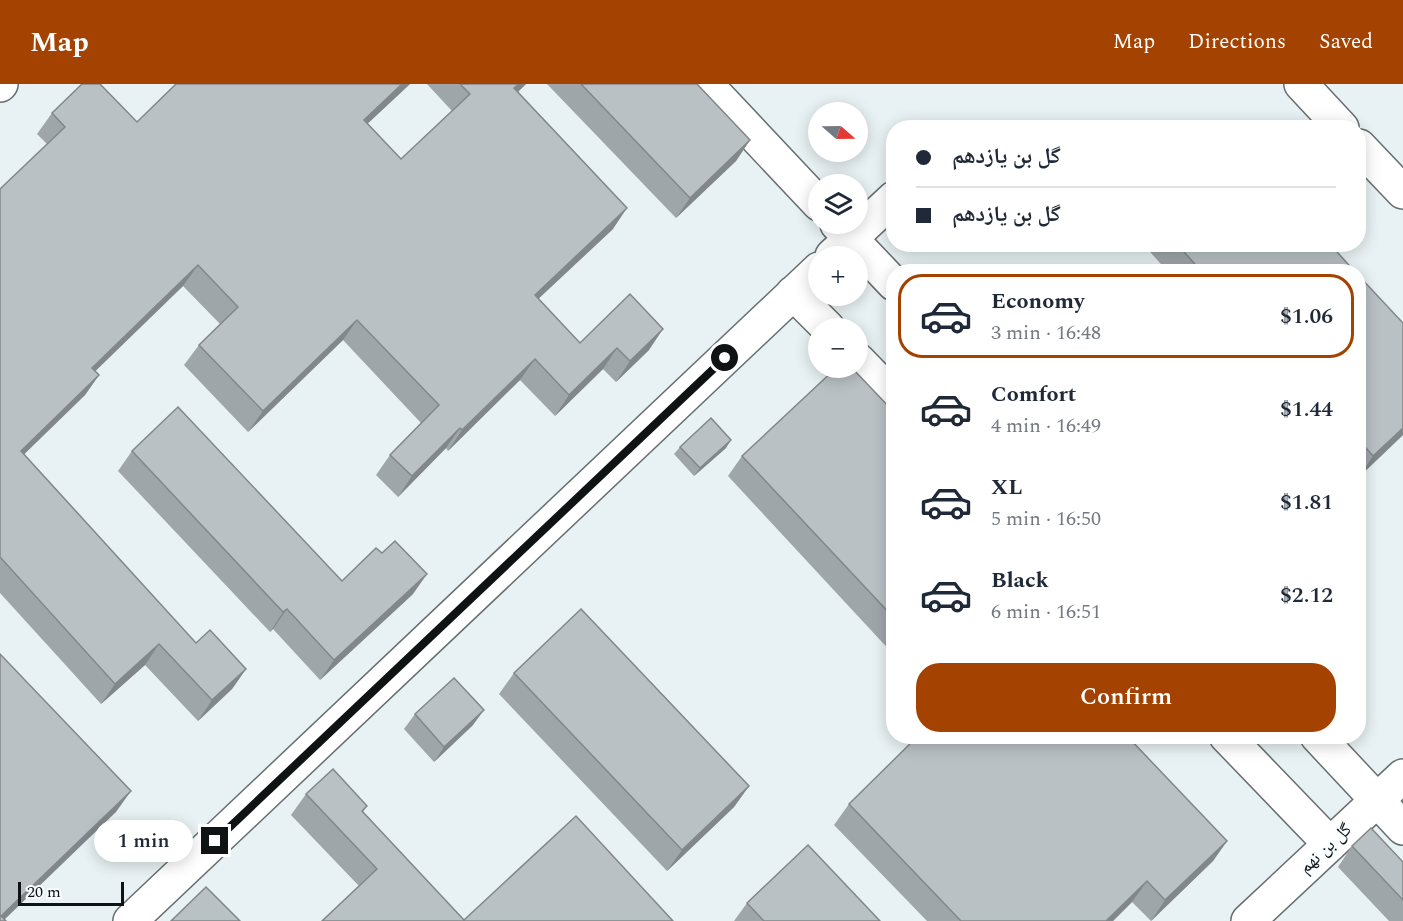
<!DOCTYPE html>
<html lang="en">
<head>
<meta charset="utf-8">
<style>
  body { margin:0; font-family:Spectral,"Noto Naskh Arabic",serif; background:#f2f2f3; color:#1f2937; height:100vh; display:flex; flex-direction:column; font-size:22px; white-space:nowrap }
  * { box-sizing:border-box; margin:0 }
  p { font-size:20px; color:#747a83 }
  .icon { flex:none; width:33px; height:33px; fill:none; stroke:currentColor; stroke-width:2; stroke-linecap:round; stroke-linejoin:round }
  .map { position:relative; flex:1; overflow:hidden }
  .drawer { position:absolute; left:886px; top:180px; width:480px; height:480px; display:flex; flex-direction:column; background:#fff; border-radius:24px; box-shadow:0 3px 15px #0003 }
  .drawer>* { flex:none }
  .guide { position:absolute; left:886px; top:36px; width:480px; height:132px; border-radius:24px; box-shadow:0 3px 15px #0003; display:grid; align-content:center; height:132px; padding:0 30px; background:#fff }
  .needle { width:39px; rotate:110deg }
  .buttons { position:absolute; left:808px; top:18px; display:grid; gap:12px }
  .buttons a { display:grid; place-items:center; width:60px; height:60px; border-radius:50%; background:#fff; box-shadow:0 3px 15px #0003; font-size:30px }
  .scale { position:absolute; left:18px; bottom:15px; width:106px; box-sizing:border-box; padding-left:6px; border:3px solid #101313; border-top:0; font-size:16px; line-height:21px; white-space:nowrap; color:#101313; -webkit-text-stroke:4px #f8fdff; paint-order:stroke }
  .end { position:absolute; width:27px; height:27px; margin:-14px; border:8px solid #101313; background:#fff; box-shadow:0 0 0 3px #fff }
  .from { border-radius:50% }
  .bubble { position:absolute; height:42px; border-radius:21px; background:#fff; box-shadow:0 3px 15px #0003; font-size:20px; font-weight:600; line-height:42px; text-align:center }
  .guide b { display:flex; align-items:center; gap:21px; height:57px; font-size:22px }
  .guide b+b { border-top:2px solid #e0e1e3 }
  .guide i { width:15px; height:15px; background:#1f2937 }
  ul { padding:10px 0 0; list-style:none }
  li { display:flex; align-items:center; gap:18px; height:84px; margin:0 12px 9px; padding:0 18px; border:3px solid transparent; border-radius:24px }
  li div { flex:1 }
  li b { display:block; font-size:22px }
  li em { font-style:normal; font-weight:600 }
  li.on { border-color:#a44201 }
  li>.icon { width:54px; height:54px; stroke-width:1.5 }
  .action { display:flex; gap:12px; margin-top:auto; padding:12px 30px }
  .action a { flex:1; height:69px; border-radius:24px; background:#a44201; color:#fff; font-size:24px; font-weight:600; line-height:69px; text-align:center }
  header { display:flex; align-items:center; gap:36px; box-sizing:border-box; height:84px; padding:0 30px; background:#a44201; color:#fff }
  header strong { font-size:28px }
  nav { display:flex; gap:33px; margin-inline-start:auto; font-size:21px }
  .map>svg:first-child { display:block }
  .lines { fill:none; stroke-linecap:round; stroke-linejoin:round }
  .minor-casing { stroke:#666e70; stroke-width:36 }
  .minor { stroke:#fff; stroke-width:33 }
  .wall { fill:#9fa6a9 }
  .shaded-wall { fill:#828789 }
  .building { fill:#b9c1c4; stroke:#828789; stroke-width:1.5 }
  .route { stroke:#101313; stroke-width:8 }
  .labels { text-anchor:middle; stroke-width:5; stroke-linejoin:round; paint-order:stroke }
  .street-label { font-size:18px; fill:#101313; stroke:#f8fdff }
</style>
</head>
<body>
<header>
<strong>Map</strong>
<nav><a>Map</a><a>Directions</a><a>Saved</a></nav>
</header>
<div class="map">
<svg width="1403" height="837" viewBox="0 0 1403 837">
  <rect width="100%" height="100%" fill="#e8f1f3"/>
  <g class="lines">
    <g class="minor-casing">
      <g id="minor">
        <polyline points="706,0 819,120"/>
        <polyline points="1301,0 1342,44"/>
        <polyline points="0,1 1,0"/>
        <polyline points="1359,62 1403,108"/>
        <polyline points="837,140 894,200"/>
        <polyline points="832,172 894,114"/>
        <polyline points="793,209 828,244"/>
        <polyline points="858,276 894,313"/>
        <polyline points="1226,652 1330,760"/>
        <polyline points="1317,652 1403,744"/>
        <polyline points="130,837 819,185"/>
        <polyline points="1248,837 1403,692"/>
      </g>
    </g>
    <use href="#minor" class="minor"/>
  </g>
  <g class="wall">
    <polygon points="176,0 410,0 367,40 401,75 452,27 427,0 526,0 518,8 613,145 538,215 580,259 649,266 616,298 603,285 555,332 520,296 448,367 446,364 398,413 376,391 390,371 421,339 343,256 248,348 184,281 199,261 220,240 183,202 95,287 99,291 85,311 24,370 196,559 246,585 232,605 198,637 145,581 101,620 0,509 0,105 47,60 37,50 52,29 137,38"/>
    <polygon points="547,0 697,0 750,56 736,77 676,134"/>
    <polygon points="1143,160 1330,160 1355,188 1168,188"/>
    <polygon points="1359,192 1403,351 1359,393"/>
    <polygon points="894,328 894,571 728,392 742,372"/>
    <polygon points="680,363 726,364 694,392 674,370"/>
    <polygon points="132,367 342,497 413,510 320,596 273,545 270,548 118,387"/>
    <polygon points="514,589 749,702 734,723 667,787 499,610"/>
    <polygon points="415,630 473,641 434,678 404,645"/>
    <polygon points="306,710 367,722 363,728 464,836 673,837 322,837 359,802 291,731"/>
    <polygon points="849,720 1227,757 1213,777 1151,837 1132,818 1113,837 927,837 834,741"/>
    <polygon points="1352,762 1403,778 1403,837 1389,837 1338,783"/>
    <polygon points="747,819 880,837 734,837"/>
  </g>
  <g class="shaded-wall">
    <polygon points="402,0 410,0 349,57 364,36"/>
    <polygon points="519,0 526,0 500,25 514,4"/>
    <polygon points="750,56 736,77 676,134 690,114"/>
    <polygon points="627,124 613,145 520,232 535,211"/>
    <polygon points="198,181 183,202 78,304 92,284"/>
    <polygon points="357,236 343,256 248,348 263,327"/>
    <polygon points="663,245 649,266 616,298 630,277"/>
    <polygon points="617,264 603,285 555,332 569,311"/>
    <polygon points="535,275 520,296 448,367 462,346"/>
    <polygon points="99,291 85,311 7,387 21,367"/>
    <polygon points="460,344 446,364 398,413 412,392"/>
    <polygon points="1403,344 1403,351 1359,393 1373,372"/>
    <polygon points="731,356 726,364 694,392 700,384"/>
    <polygon points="427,490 413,510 320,596 334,576"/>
    <polygon points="287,525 273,545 270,548 283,528"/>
    <polygon points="159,560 145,581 101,620 115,600"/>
    <polygon points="246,585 232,605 198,637 212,616"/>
    <polygon points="484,626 473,641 434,678 444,663"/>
    <polygon points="749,702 734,723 667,787 682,766"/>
    <polygon points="131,707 116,728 3,837 1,832"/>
    <polygon points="1227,757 1213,777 1151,837 1165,816"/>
    <polygon points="1147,797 1132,818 1113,837 1106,837"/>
  </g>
  <g class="building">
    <polygon points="82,0 100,0 137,38 176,0 402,0 364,36 401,75 470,10 460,0 519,0 514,4 627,124 535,211 580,259 630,210 663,245 630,277 617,264 569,311 535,275 462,346 460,344 412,392 390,371 439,321 357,236 263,327 199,261 238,223 198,181 92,284 99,291 21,367 196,559 210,546 246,585 212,616 159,560 115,600 0,473 0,105 65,43 52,29"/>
    <polygon points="581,0 697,0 750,56 690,114"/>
    <polygon points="1217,38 1221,44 1211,44"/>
    <polygon points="1177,160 1330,160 1355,188 1202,188"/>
    <polygon points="1359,192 1403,239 1403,344 1373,372 1359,356"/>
    <polygon points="836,284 852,284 894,328 894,534 742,372"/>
    <polygon points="178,323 342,497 376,464 382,469 395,457 427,490 334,576 287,525 283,528 132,367"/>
    <polygon points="711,334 731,356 700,384 680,363"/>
    <polygon points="581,525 749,702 682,766 514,589"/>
    <polygon points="0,570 131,707 1,832 6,837 0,837"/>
    <polygon points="454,594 484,626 444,663 415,630"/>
    <polygon points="918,652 1127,652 1227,757 1165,816 1147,797 1106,837 961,837 849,720"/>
    <polygon points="333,685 367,722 362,727 464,836 576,732 673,837 322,837 377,785 306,710"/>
    <polygon points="1371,744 1403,778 1403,816 1352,762"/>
    <polygon points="808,761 880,837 764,837 747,819"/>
    <polygon points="206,803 240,837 171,837"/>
  </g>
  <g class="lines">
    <polyline class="route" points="215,757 725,274"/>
  </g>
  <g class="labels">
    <g class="street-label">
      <text transform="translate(1325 764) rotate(-43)" y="6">گل بن نهم</text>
    </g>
  </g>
</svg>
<div class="buttons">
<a><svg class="needle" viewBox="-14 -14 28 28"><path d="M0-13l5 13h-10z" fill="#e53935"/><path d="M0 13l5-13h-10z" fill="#747a83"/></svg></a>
<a><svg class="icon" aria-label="layers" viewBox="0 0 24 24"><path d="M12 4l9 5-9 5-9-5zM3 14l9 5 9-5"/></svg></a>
<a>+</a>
<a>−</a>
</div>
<div class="scale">20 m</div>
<i class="end from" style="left:725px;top:274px"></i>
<i class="end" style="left:215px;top:757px"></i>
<div class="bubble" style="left:94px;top:736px;width:99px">1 min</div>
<div class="guide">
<b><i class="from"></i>گل بن یازدهم</b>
<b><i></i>گل بن یازدهم</b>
</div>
<section class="drawer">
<ul>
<li class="on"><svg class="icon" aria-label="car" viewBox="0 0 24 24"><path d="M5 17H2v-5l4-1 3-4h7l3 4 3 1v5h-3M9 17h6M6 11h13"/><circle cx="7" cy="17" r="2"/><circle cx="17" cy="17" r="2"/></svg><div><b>Economy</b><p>3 min · 16:48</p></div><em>$1.06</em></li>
<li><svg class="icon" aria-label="car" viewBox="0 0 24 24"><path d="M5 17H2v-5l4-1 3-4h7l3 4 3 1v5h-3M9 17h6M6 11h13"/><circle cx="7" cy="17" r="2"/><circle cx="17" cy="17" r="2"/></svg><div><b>Comfort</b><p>4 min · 16:49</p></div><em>$1.44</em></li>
<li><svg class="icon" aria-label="car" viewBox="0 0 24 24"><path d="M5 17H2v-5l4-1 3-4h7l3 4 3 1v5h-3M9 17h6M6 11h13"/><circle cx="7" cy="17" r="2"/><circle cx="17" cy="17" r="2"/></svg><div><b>XL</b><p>5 min · 16:50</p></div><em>$1.81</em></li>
<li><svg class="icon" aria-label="car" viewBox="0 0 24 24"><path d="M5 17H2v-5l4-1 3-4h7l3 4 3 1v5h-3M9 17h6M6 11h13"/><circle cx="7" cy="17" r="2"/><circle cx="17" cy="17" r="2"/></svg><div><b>Black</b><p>6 min · 16:51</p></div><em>$2.12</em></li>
</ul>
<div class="action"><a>Confirm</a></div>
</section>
</div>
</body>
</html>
